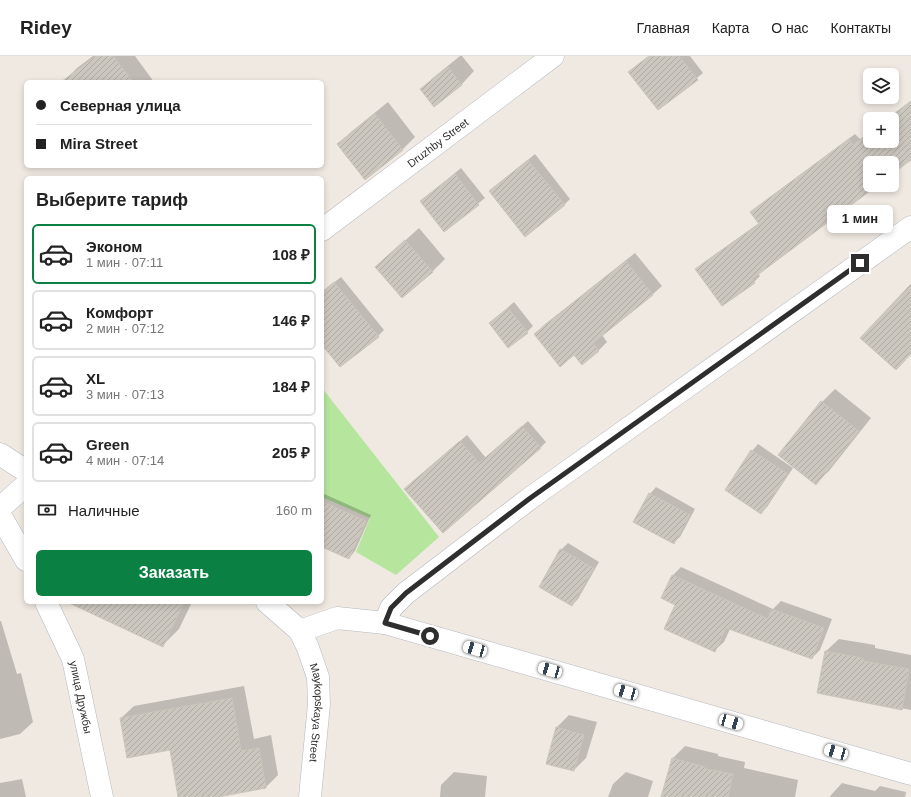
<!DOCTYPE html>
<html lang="ru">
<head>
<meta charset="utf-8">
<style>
  body { margin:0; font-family:Helvetica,sans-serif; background:#f6f6f6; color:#222; height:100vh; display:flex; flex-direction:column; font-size:15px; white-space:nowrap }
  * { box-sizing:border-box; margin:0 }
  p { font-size:13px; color:#767676 }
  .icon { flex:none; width:22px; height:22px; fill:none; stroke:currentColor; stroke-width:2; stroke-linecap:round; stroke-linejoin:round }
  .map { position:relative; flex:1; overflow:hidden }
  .drawer { position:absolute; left:24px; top:120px; width:300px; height:428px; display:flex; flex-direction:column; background:#fff; border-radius:6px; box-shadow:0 2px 6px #0003 }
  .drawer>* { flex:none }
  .hud { position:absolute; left:24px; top:24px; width:300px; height:88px; border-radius:6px; box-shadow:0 2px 6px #0003; display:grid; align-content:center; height:88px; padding:0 12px; background:#fff }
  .tools { position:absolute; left:863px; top:12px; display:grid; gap:8px }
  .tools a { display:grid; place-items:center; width:36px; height:36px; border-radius:6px; background:#fff; box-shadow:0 2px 6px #0003; font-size:20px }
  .end { position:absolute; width:18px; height:18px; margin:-9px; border:5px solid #2e2e2e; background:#fff; box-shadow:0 0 0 2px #fff }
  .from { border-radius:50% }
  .bubble { position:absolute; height:28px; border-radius:6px; background:#fff; box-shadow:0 2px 6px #0003; font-size:13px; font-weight:600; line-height:28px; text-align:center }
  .car { position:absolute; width:12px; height:24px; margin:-12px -6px; border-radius:5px; box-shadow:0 0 3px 1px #0007; background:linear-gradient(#fff 24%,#345 0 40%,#fff 0 76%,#345 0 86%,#fff 0) }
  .hud b { display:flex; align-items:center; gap:14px; height:38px; font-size:15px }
  .hud b+b { border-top:1px solid #e0e0e0 }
  .hud i { width:10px; height:10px; background:#222 }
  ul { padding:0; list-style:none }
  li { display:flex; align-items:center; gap:12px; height:60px; margin:0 8px 6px; padding:0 4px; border:2px solid #e0e0e0; border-radius:6px }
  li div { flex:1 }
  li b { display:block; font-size:15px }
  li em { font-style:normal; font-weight:600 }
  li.on { border-color:#0b8043 }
  li>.icon { width:36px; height:36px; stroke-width:1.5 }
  h2 { padding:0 12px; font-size:18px; line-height:48px }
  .pay { display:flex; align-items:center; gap:10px; height:44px; padding:0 12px; font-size:15px }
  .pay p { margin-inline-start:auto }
  .cta { display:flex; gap:8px; margin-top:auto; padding:8px 12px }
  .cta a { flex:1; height:46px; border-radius:6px; background:#0b8043; color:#fff; font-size:16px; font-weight:600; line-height:46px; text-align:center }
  header { display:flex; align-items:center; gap:24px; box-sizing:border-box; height:56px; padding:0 20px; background:#fff; border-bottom:1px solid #e0e0e0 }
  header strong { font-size:19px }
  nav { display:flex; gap:22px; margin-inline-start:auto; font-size:14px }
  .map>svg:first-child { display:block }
  .grass { fill:#b6e59e }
  .shadow { fill:#0003 }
  .building { fill:url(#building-hatch); stroke:#cbc5ba }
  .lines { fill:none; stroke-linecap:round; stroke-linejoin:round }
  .minor-casing { stroke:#b4b7c1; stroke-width:23 }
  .minor { stroke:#fff; stroke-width:22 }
  .route { stroke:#2e2e2e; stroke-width:5 }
  .labels { text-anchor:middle; stroke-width:3.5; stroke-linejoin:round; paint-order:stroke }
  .street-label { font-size:11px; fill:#2e2e2e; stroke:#fff }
</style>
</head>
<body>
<header>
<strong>Ridey</strong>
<nav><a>Главная</a><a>Карта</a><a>О нас</a><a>Контакты</a></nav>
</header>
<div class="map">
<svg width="911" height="741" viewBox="0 0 911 741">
  <defs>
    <pattern id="building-hatch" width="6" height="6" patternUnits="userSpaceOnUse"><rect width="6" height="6" fill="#cbc7bf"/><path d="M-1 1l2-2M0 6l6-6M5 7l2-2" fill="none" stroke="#afaba4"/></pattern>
  </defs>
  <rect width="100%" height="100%" fill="#efe9e1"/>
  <polygon class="grass" points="322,332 439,481 396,519 356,496 370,462 322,441"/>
  <g class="shadow">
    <polygon points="93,0 135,0 154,26 66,26 65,24 77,12"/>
    <polygon points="460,0 462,0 474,15 462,28 434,50 421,33 434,21"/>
    <polygon points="649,0 690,0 703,17 658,53"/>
    <polygon points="911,45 911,103 892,117 892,107 870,107 870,129 876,129 758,217 760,220 754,226 697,213 703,207 759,167 758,150 855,78 860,83 870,76 870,85 892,85 892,63 887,63"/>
    <polygon points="388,46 415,81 403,93 365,122 338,88 351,76"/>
    <polygon points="535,98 570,143 564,149 490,135"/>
    <polygon points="461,112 485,142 444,175 421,145"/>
    <polygon points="419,172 445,203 432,216 376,211"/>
    <polygon points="635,197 662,230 653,238 602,279 607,286 598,295 574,298 535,278 544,269"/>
    <polygon points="341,221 384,274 378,280 322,287 322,236"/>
    <polygon points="514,246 533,270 527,276 490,267"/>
    <polygon points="835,333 871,362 829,415 816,427 822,346"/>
    <polygon points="528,365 546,386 540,392 412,426 467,379 486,402"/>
    <polygon points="758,388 793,412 767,451 761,457 726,434 752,395"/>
    <polygon points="656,431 695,453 680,481 673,487 650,438"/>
    <polygon points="322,437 371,459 355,495 349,502 322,490"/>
    <polygon points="568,487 599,506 578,543 572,549 540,530 561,494"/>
    <polygon points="681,511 773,553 781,545 832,563 820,594 812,602 730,573 724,586 715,594 677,548 672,520"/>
    <polygon points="99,546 192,546 179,573 162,590"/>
    <polygon points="0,565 1,565 17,618 21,617 33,666 20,678 0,683"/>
    <polygon points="839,583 875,589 875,592 911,599 911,654 818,636 826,595"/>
    <polygon points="244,630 254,683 271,679 278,719 266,731 212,741 179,741 171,693 121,662 134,650"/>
    <polygon points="569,659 597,666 586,702 574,714 557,671"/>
    <polygon points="685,690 718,698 718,700 745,706 744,712 798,724 795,741 669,741 673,702"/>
    <polygon points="454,716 487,720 485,741 440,741 441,729"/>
    <polygon points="626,716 653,725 648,741 608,741 613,728"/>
    <polygon points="22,723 26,741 0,741 0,727"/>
    <polygon points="842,727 875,735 880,730 906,736 905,741 830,741 831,739"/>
  </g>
  <g class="building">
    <polygon points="96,0 113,0 133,26 61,26"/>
    <polygon points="649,0 679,0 698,24 658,54 628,16"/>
    <polygon points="448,11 462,29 434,51 420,33"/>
    <polygon points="911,45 911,104 892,118 892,107 870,107 870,129 878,129 752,223 755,227 722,250 695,213 759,168 750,156 849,83 853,89 870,76 870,85 892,85 892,63 887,63"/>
    <polygon points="375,58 403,94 365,124 337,88"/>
    <polygon points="528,104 565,149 525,181 489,135"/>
    <polygon points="455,118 479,149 444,176 420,145"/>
    <polygon points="405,184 433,216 402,242 375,211"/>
    <polygon points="626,205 653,239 593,287 599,295 582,309 574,299 560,311 534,278"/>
    <polygon points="334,226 379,281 340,311 322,289 322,236"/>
    <polygon points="911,228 911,298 896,314 860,282"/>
    <polygon points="508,252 528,277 508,292 489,267"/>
    <polygon points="821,345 859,375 816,429 778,399"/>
    <polygon points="522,370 541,392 443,477 404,433 460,385 479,407"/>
    <polygon points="751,394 788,418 761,458 725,434"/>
    <polygon points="649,437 690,459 674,488 633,466"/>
    <polygon points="322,445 366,465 349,503 322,491"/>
    <polygon points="560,493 594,512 572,550 539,531"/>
    <polygon points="672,519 768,563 771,553 824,572 812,603 726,572 715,596 664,573 675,549 661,542"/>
    <polygon points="67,546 184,546 163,591"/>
    <polygon points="825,595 863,602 863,605 909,613 902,654 817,637"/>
    <polygon points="232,642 241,695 259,692 266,732 218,741 178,741 170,694 127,702 120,662"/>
    <polygon points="556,671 584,679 574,715 546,708"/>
    <polygon points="672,702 706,711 706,713 733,718 728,741 661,741"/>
  </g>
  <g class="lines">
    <g class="minor-casing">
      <g id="minor">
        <path id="s1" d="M322,174l231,-174"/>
        <polyline points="0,398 26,415"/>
        <polyline points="0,452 26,429"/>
        <polyline points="0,459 26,504"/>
        <path id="s2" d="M46,546l27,57 29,138"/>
        <path id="s3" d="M267,546l33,29 8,17 10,29 1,27 -9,93"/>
        <polyline points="385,567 391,552 406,537 529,443 911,171"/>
        <polyline points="300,575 337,562 385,567 911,718"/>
      </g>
    </g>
    <use href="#minor" class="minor"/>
  </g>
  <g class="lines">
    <polyline class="route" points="430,580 385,567 391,552 406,537 529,443 860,207"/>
  </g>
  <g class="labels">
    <g class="street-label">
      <text dy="4" stroke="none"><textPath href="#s1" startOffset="145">Druzhby Street</textPath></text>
      <text dy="4" stroke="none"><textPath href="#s2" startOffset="102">улица Дружбы</textPath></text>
      <text dy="4" stroke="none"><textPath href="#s3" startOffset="129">Maykopskaya Street</textPath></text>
    </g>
  </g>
</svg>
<div class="tools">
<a><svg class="icon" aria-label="layers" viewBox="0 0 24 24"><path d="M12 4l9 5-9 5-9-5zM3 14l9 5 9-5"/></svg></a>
<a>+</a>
<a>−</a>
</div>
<i class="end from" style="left:430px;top:580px"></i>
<i class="end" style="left:860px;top:207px"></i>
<div class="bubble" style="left:827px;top:149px;width:66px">1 мин</div>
<i class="car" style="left:475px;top:593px;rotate:286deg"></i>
<i class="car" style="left:550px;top:614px;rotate:286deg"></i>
<i class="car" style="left:626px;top:636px;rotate:286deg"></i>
<i class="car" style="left:731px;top:666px;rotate:106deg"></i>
<i class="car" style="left:836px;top:696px;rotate:286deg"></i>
<div class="hud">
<b><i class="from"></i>Северная улица</b>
<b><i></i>Mira Street</b>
</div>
<section class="drawer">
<h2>Выберите тариф</h2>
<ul>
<li class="on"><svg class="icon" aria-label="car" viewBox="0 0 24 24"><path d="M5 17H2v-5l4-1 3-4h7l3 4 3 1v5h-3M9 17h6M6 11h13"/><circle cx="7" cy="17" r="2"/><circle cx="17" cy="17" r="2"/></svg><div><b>Эконом</b><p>1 мин · 07:11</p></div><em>108 ₽</em></li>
<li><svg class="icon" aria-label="car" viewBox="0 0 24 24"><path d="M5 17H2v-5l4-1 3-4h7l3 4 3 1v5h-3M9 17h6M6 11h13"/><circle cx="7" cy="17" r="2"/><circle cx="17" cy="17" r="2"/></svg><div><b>Комфорт</b><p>2 мин · 07:12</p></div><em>146 ₽</em></li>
<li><svg class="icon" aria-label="car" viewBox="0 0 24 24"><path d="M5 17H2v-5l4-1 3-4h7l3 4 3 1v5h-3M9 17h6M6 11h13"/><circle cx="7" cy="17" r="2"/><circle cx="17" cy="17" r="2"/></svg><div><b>XL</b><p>3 мин · 07:13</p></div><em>184 ₽</em></li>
<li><svg class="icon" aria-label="car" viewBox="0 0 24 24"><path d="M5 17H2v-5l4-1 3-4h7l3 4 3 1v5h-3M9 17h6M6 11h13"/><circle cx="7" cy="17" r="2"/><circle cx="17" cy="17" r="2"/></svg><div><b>Green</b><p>4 мин · 07:14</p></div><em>205 ₽</em></li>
</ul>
<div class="pay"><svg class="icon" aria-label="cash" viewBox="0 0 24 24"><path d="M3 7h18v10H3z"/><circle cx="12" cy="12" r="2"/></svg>Наличные<p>160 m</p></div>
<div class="cta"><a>Заказать</a></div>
</section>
</div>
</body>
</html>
